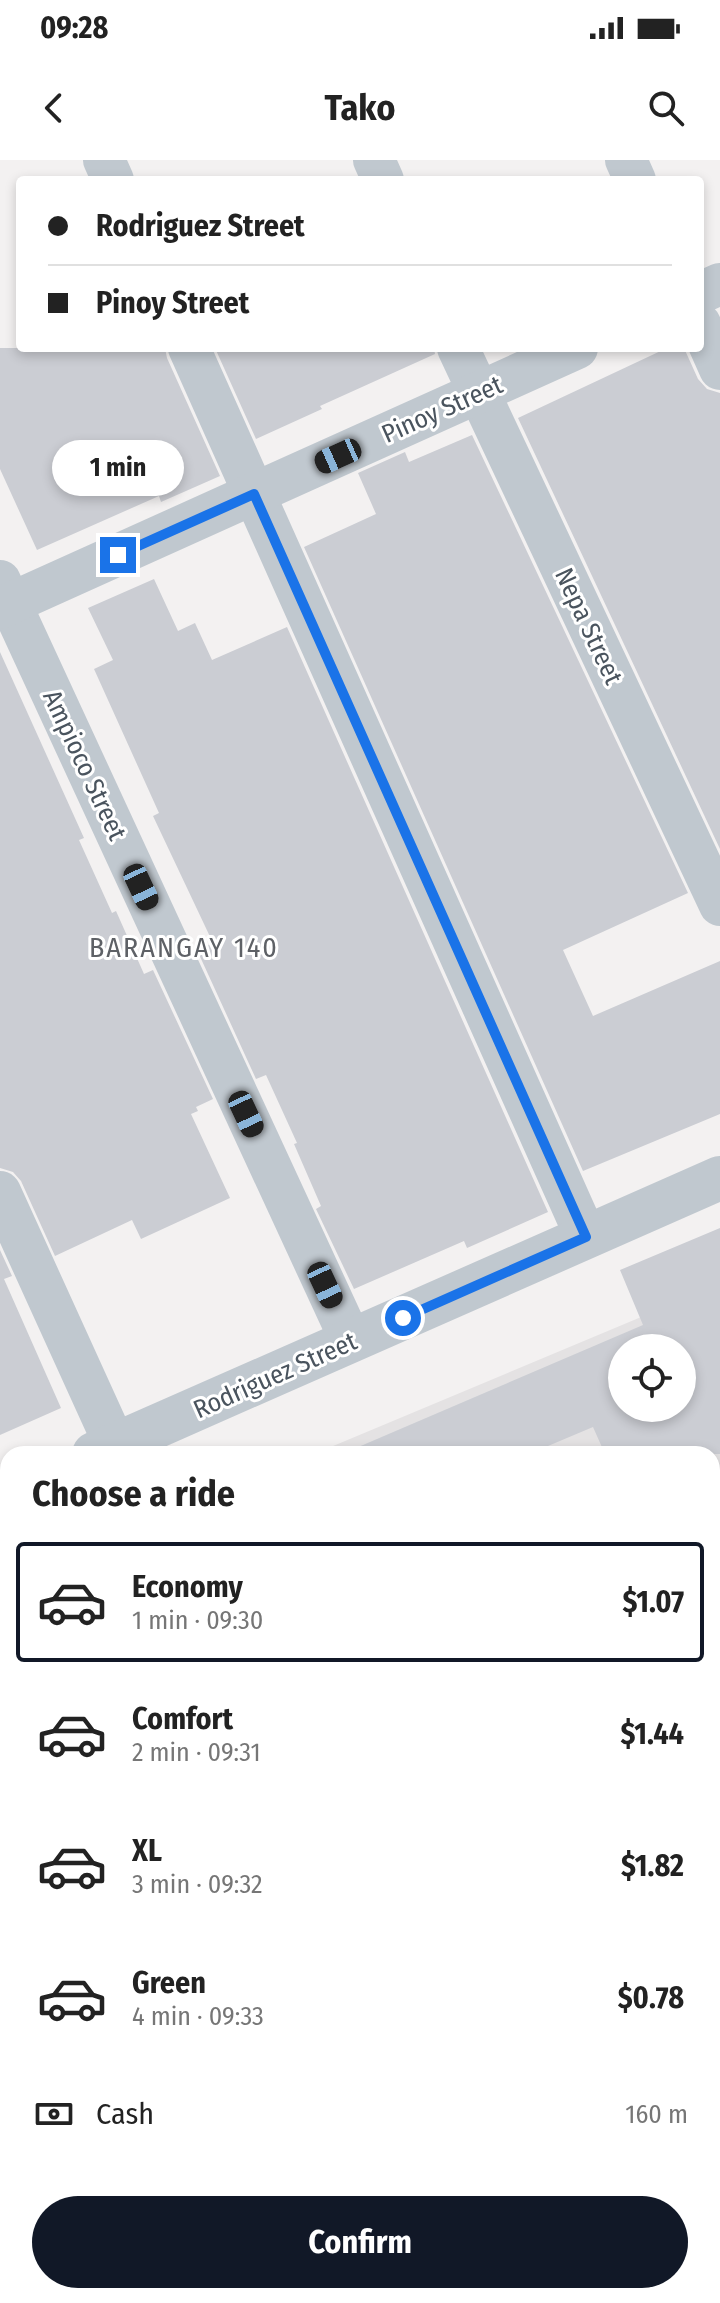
<!DOCTYPE html>
<html lang="en">
<head>
<meta charset="utf-8">
<style>
  body { margin:0; font-family:"Fira Sans Condensed",sans-serif; background:#f2f2f2; color:#222; height:100vh; display:flex; flex-direction:column; font-size:30px; white-space:nowrap }
  * { box-sizing:border-box; margin:0 }
  p { font-size:26px; color:#767676 }
  .icon { flex:none; width:44px; height:44px; fill:none; stroke:currentColor; stroke-width:2; stroke-linecap:round; stroke-linejoin:round }
  .map { position:relative; flex:1; overflow:hidden }
  .side { position:absolute; left:0px; top:1286px; width:720px; height:858px; display:flex; flex-direction:column; background:#fff; border-radius:24px 24px 0 0; box-shadow:0 4px 12px #0003 }
  .side>* { flex:none }
  .hud { position:absolute; left:16px; top:16px; width:688px; height:176px; border-radius:8px; box-shadow:0 4px 12px #0003; display:grid; align-content:center; height:176px; padding:0 32px; background:#fff }
  .fabs { position:absolute; left:608px; top:1174px; display:grid; gap:16px }
  .fabs a { display:grid; place-items:center; width:88px; height:88px; border-radius:50%; background:#fff; box-shadow:0 4px 12px #0003; font-size:40px }
  .end { position:absolute; width:36px; height:36px; margin:-18px; border:10px solid #1a73e8; background:#fff; box-shadow:0 0 0 4px #fff }
  .from { border-radius:50% }
  .bubble { position:absolute; height:56px; border-radius:28px; background:#fff; box-shadow:0 4px 12px #0003; font-size:26px; font-weight:700; line-height:56px; text-align:center }
  .car { position:absolute; width:24px; height:48px; margin:-24px -12px; border-radius:10px; box-shadow:0 0 6px 2px #0007; background:linear-gradient(#222 24%,#8ab4d8 0 40%,#222 0 76%,#8ab4d8 0 86%,#222 0) }
  .hud b { display:flex; align-items:center; gap:28px; height:76px; font-size:30px }
  .hud b+b { border-top:2px solid #e0e0e0 }
  .hud i { width:20px; height:20px; background:#222 }
  ul { padding:0; list-style:none }
  li { display:flex; align-items:center; gap:24px; height:120px; margin:0 16px 12px; padding:0 16px; border:4px solid transparent; border-radius:8px }
  li div { flex:1 }
  li b { display:block; font-size:30px }
  li em { font-style:normal; font-weight:700 }
  li.active { border-color:#111827 }
  li>.icon { width:72px; height:72px; stroke-width:1.5 }
  h2 { padding:0 32px; font-size:36px; line-height:96px }
  .pay { display:flex; align-items:center; gap:20px; height:88px; padding:0 32px; font-size:30px }
  .pay p { margin-inline-start:auto }
  .cta { display:flex; gap:16px; margin-top:auto; padding:16px 32px }
  .cta a { flex:1; height:92px; border-radius:48px; background:#111827; color:#fff; font-size:32px; font-weight:700; line-height:92px; text-align:center }
  .status { display:flex; justify-content:space-between; align-items:center; height:56px; padding:0 40px; background:#fff; direction:ltr }
  .status svg { height:22px; fill:currentColor }
  header { display:flex; justify-content:space-between; align-items:center; height:104px; padding:0 32px; background:#fff; font-size:36px; font-weight:700 }
  .map>svg:first-child { display:block }
  .education { fill:#e4e2e3; fill-rule:evenodd }
  .building { fill:#cbcdd3; fill-rule:evenodd }
  .lines { fill:none; stroke-linecap:round; stroke-linejoin:round }
  .service { stroke:#c0c8cf; stroke-width:20 }
  .minor { stroke:#c0c8cf; stroke-width:42 }
  .tertiary { stroke:#c0c8cf; stroke-width:44 }
  .route { stroke:#1a73e8; stroke-width:10 }
  .labels { text-anchor:middle; stroke-width:6; stroke-linejoin:round; paint-order:stroke }
  .street-label { font-size:26px; fill:#4a545e; stroke:#fff }
  .neighbourhood-label { font-size:28px; letter-spacing:2px; fill:#5e6166; stroke:#fff }
</style>
</head>
<body>
<div class="status"><b>09:28</b><svg viewBox="0 0 49 12"><path d="M0 12V9h3v3zM5 12V6h3v6zM10 12V3h3v9zM15 12V0h3v12zM26 1h20v11H26zM47 4h2v5h-2z"/></svg></div>
<header><svg class="icon" aria-label="back" viewBox="0 0 24 24"><path d="M15 5l-7 7 7 7"/></svg>Tako<svg class="icon" aria-label="search" viewBox="0 0 24 24"><circle cx="10" cy="10" r="6"/><path d="M15 15l6 6"/></svg></header>
<div class="map">
<svg width="720" height="2143" viewBox="0 0 720 2143">
  <rect width="100%" height="100%" fill="#f3f1f1"/>
  <g class="education">
    <path d="M720,1124v737l-8,3v-570h-398zM622,1188h60v60h-60z"/>
    <polygon points="8,1422 8,1584 0,1567 0,1425"/>
  </g>
  <g class="building">
    <polygon points="0,188 165,188 167,198 220,316 161,342 159,336 37,390 0,309"/>
    <polygon points="215,188 434,188 435,194 320,246 322,249 256,279"/>
    <polygon points="667,188 684,188 698,219 707,229 720,233 720,689 518,258"/>
    <polygon points="472,275 688,733 563,790 593,856 720,801 720,954 583,1011 304,387 376,354 358,313 405,292 409,302"/>
    <polygon points="154,419 178,471 195,463 212,500 287,467 548,1052 467,1088 464,1081 354,1129 316,1049 321,1046 294,984 297,983 266,915 256,919 197,790 213,783 153,656 159,653 94,509 113,500 88,448"/>
    <polygon points="0,492 84,678 79,680 112,753 116,751 144,814 153,810 213,939 196,947 198,951 191,954 230,1038 141,1079 132,1060 55,1096 21,1021 13,1012 0,1008"/>
    <path d="M720,1068v226h-115l-12,-27 -64,27h-187l301,-129 -23,-55zM622,1188h60v60h-60z"/>
    <polygon points="0,1090 12,1116 4,1119 61,1248 0,1275"/>
  </g>
  <g class="lines">
    <polyline class="service" points="483,2136 486,2143"/>
    <g class="minor">
      <polyline points="104,0 113,20"/>
      <polyline points="374,0 383,20"/>
      <polyline points="626,0 635,20"/>
      <polyline points="700,133 720,124"/>
      <polyline points="700,164 720,209"/>
      <polyline points="189,188 586,1077"/>
      <polyline points="458,188 720,745"/>
      <polyline points="0,421 351,1181"/>
      <polyline points="0,448 577,188"/>
      <polyline points="0,1032 115,1285"/>
      <polyline points="0,1683 8,1701"/>
      <polyline points="712,1905 720,1901"/>
      <polyline points="712,2011 720,2029"/>
      <polyline points="160,2143 175,2136"/>
    </g>
    <g class="tertiary">
      <polyline points="94,1294 720,1018"/>
      <polyline points="0,1335 8,1332"/>
    </g>
  </g>
  <g class="lines">
    <polyline class="route" points="118,395 254,334 586,1077 403,1158"/>
  </g>
  <g class="labels">
    <g class="street-label">
      <text transform="translate(442 249) rotate(-24)" y="9">Pinoy Street</text>
      <text transform="translate(589 466) rotate(65)" y="9">Nepa Street</text>
      <text transform="translate(85 605) rotate(65)" y="9">Ampioco Street</text>
      <text transform="translate(275 1215) rotate(-24)" y="9">Rodriguez Street</text>
    </g>
    <g class="neighbourhood-label">
      <text x="184" y="797">BARANGAY 140</text>
    </g>
  </g>
</svg>
<div class="fabs">
<a><svg class="icon" aria-label="locate" viewBox="0 0 24 24"><circle cx="12" cy="12" r="6"/><path d="M12 2v4M12 18v4M2 12h4M18 12h4"/></svg></a>
</div>
<i class="end from" style="left:403px;top:1158px"></i>
<i class="end" style="left:118px;top:395px"></i>
<div class="bubble" style="left:52px;top:280px;width:132px">1 min</div>
<i class="car" style="left:338px;top:296px;rotate:246deg"></i>
<i class="car" style="left:141px;top:727px;rotate:155deg"></i>
<i class="car" style="left:246px;top:954px;rotate:155deg"></i>
<i class="car" style="left:325px;top:1125px;rotate:155deg"></i>
<div class="hud">
<b><i class="from"></i>Rodriguez Street</b>
<b><i></i>Pinoy Street</b>
</div>
<section class="side">
<h2>Choose a ride</h2>
<ul>
<li class="active"><svg class="icon" aria-label="car" viewBox="0 0 24 24"><path d="M5 17H2v-5l4-1 3-4h7l3 4 3 1v5h-3M9 17h6M6 11h13"/><circle cx="7" cy="17" r="2"/><circle cx="17" cy="17" r="2"/></svg><div><b>Economy</b><p>1 min · 09:30</p></div><em>$1.07</em></li>
<li><svg class="icon" aria-label="car" viewBox="0 0 24 24"><path d="M5 17H2v-5l4-1 3-4h7l3 4 3 1v5h-3M9 17h6M6 11h13"/><circle cx="7" cy="17" r="2"/><circle cx="17" cy="17" r="2"/></svg><div><b>Comfort</b><p>2 min · 09:31</p></div><em>$1.44</em></li>
<li><svg class="icon" aria-label="car" viewBox="0 0 24 24"><path d="M5 17H2v-5l4-1 3-4h7l3 4 3 1v5h-3M9 17h6M6 11h13"/><circle cx="7" cy="17" r="2"/><circle cx="17" cy="17" r="2"/></svg><div><b>XL</b><p>3 min · 09:32</p></div><em>$1.82</em></li>
<li><svg class="icon" aria-label="car" viewBox="0 0 24 24"><path d="M5 17H2v-5l4-1 3-4h7l3 4 3 1v5h-3M9 17h6M6 11h13"/><circle cx="7" cy="17" r="2"/><circle cx="17" cy="17" r="2"/></svg><div><b>Green</b><p>4 min · 09:33</p></div><em>$0.78</em></li>
</ul>
<div class="pay"><svg class="icon" aria-label="cash" viewBox="0 0 24 24"><path d="M3 7h18v10H3z"/><circle cx="12" cy="12" r="2"/></svg>Cash<p>160 m</p></div>
<div class="cta"><a>Confirm</a></div>
</section>
</div>
</body>
</html>
